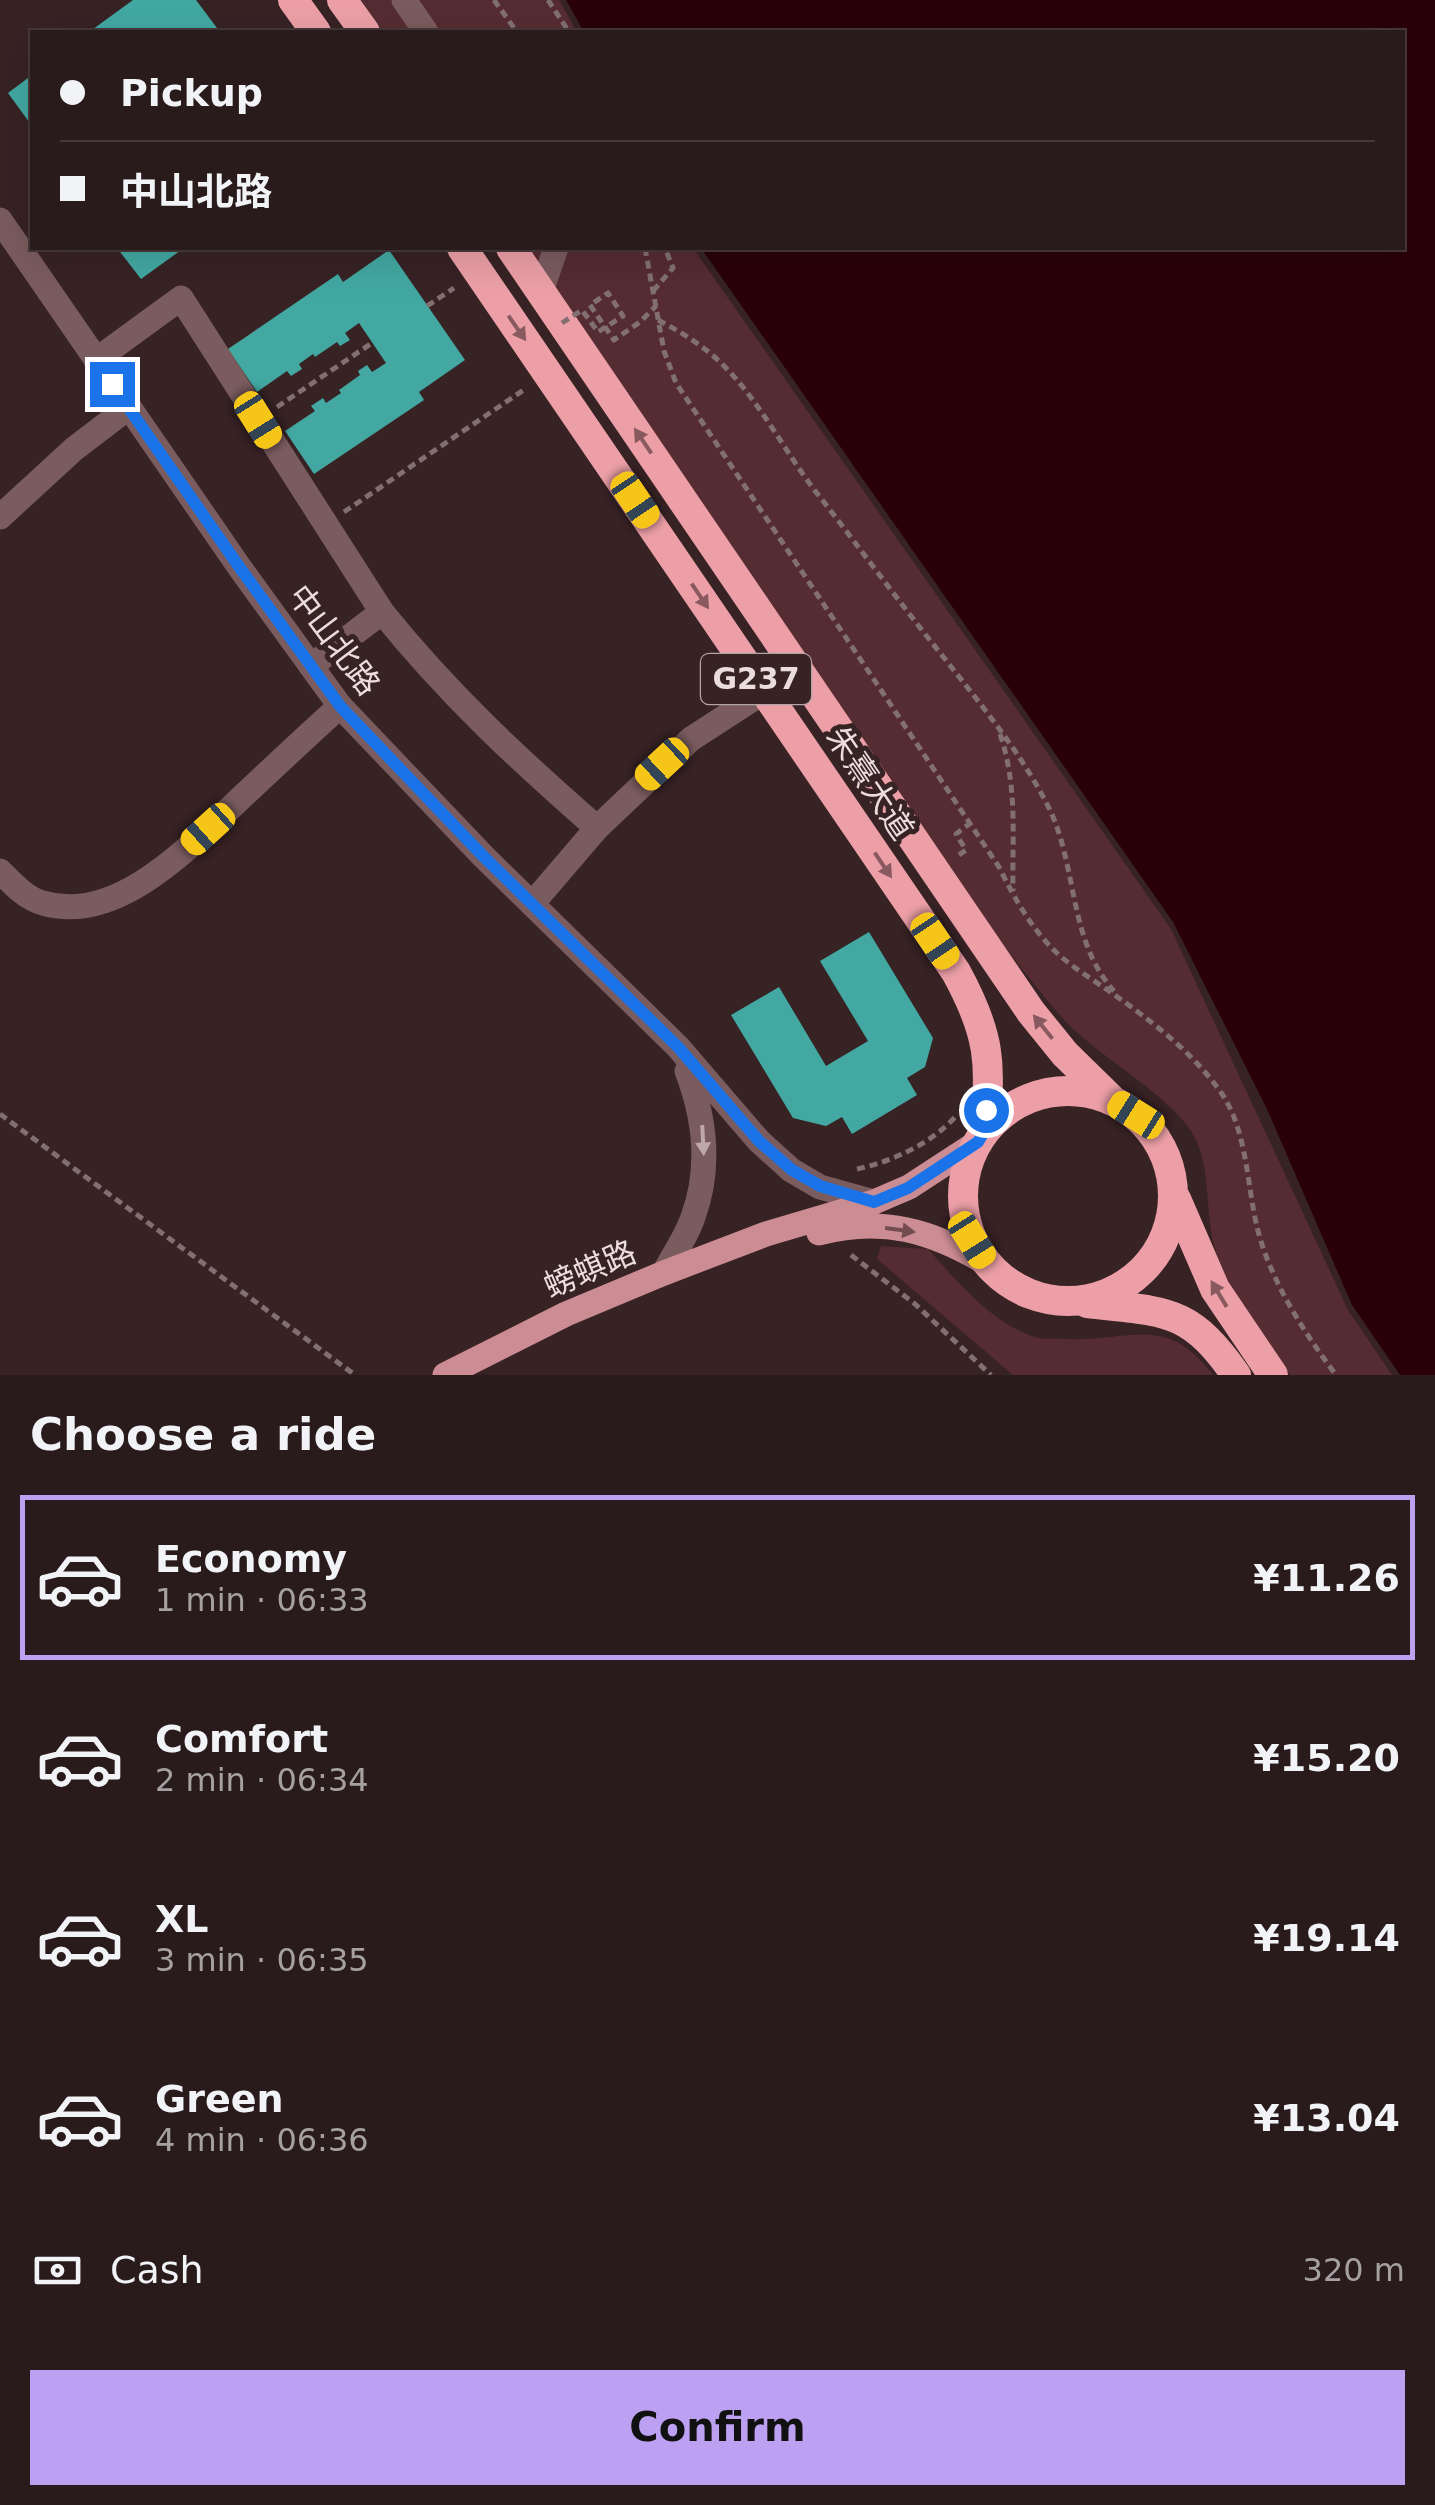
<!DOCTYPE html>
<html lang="en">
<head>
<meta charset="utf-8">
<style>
  body { margin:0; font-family:"DejaVu Sans","Noto Sans SC",sans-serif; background:#352728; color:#f1f3f6; height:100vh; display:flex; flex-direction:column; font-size:38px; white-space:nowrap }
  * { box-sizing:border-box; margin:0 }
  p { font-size:32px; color:#a5a1a3 }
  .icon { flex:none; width:55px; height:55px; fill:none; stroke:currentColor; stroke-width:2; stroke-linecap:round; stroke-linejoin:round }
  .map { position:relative; height:1375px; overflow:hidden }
  .details { display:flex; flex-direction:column; background:#291a1b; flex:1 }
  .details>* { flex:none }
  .hud { position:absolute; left:30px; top:30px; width:1375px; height:220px; border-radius:0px; box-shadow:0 10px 40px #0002,0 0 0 2px #45383a; display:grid; align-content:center; height:220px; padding:0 30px; background:#291a1b }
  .end { position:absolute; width:45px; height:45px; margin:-22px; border:12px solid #1a73e8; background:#fff; box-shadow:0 0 0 5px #fff }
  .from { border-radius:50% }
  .car { position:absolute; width:30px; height:60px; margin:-30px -15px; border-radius:12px; box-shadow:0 0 8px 2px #0007; background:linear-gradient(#f5c518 24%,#345 0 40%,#f5c518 0 76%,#345 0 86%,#f5c518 0) }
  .hud b { display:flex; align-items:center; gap:35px; height:95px; font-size:38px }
  .hud b+b { border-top:2px solid #45383a }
  .hud i { width:25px; height:25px; background:#f1f3f6 }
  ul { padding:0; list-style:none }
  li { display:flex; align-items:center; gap:30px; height:165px; margin:0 20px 15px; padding:0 10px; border:5px solid transparent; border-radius:0px }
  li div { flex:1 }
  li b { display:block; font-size:38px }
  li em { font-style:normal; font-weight:800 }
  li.selected { border-color:#bca0f2 }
  li>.icon { width:90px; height:90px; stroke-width:1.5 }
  h2 { padding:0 30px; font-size:45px; line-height:120px }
  .pay { display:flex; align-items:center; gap:25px; height:110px; padding:0 30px; font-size:38px }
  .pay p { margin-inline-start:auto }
  .action { display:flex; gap:20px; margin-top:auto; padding:20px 30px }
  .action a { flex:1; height:115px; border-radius:0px; background:#bca0f2; color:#111; font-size:40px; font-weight:800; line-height:115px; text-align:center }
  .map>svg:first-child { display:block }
  .green { fill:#552c32 }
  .water { fill:#290008 }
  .building { fill:#43a8a2 }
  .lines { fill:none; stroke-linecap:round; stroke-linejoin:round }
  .path { stroke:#826f71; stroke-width:5; stroke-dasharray:8 5; stroke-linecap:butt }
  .minor { stroke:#7a5b5e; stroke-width:25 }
  .major { stroke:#cc8c93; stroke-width:25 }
  .highway { stroke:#ec9fa7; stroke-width:30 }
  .path-bridge { stroke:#826f71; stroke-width:5; stroke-dasharray:8 5; stroke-linecap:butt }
  .oneway { fill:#885a5f }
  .oneway2 { fill:#bea8aa }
  .oneway3 { fill:#734c50 }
  .route { stroke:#1a73e8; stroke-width:12 }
  .labels { text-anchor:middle; stroke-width:10; stroke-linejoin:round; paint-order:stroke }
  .shield { fill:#372224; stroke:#b5a4a6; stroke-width:2.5 }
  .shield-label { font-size:30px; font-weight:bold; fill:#ebdcdd }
  .street-label { font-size:32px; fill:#ebdcdd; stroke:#372224 }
</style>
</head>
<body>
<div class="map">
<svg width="1435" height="1375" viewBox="0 0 1435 1375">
  <rect width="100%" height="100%" fill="#372224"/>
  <g class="green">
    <polygon points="361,0 559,0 577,32 383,32"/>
    <path d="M528,248h165l478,681 177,381 44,65h-102c-26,-38 -59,-78 -74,-123 -13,-39 -2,-89 -27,-124 -32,-43 -93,-71 -131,-115 -83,-97 -153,-207 -225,-314 -101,-150 -203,-301 -305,-451z"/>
    <path d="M881,1246l47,3c30,33 63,74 107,88 9,3 21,1 31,2 63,3 100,-27 147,36h-200l-136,-116z"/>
  </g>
  <polygon class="water" points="566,0 1435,0 1435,1375 1400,1375 1352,1305 1267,1109 1173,922 701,248 1402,248 1402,32 584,32"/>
  <g class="building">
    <polygon points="133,0 196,0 220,32 89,32"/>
    <polygon points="32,75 32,126 8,93"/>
    <polygon points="117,248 184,248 141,279"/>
    <polygon points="389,250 465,360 419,392 424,400 314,474 285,431 315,411 311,406 323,398 326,403 341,393 339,390 360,375 358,371 367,365 372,372 386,363 359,323 345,333 350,340 340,346 337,342 315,357 313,354 299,364 302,369 291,376 287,371 257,392 228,349 338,274 343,282"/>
    <polygon points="869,932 933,1038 925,1067 907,1078 917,1095 852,1134 842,1117 826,1126 793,1118 731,1015 779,987 826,1066 868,1041 820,961"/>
  </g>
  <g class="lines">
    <g class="path">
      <polyline points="494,0 517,32"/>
      <polyline points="548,0 569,32"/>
      <path d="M645,248l19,103 12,32 323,484c14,28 28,54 49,77 17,19 41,33 61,47 41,29 84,61 113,103 25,37 25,91 35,133 13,53 46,104 79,148"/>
      <polyline points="653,291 673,268 665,248"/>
      <polyline points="590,305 614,340 640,322 656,306"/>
      <polyline points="427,306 454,288"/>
      <path d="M658,320c25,13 49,28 68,48 37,38 61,88 94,129 42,54 82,109 125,162 37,47 77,95 104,149 29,60 19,132 65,183"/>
      <polyline points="277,407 372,343"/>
      <polyline points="344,512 525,389"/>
      <path d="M1000,734c18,53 12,103 13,157"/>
      <polyline points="959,855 966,850 956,834 969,824"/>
      <polyline points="0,1114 355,1375"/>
      <path d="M857,1169c36,-8 74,-25 99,-53"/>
      <polyline points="851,1255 915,1304 991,1375"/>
    </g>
    <g class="minor">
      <polyline points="404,0 426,32"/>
      <polyline points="0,220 240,568 340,706 483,856 678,1047 759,1141 791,1170 820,1187 874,1202"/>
      <polyline points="541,291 556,248"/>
      <polyline points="96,360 181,298 382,612 311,666"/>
      <polyline points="0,517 74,449 129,407"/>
      <path d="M382,612c67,83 135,146 215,216l-65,76"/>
      <polyline points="597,828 691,739 765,691"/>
      <path d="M0,871c13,13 25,27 43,32 76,23 152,-62 201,-108 32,-30 64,-60 96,-89"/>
      <path d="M664,1273c9,-18 23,-37 29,-56 18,-49 12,-99 -6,-146"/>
    </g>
    <g class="major">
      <path d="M819,1233c63,-17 113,-2 167,30"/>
      <polyline points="445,1375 566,1314 664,1273 766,1234 874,1202 909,1187 978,1142"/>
    </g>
    <g class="highway">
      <polyline points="293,0 316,32"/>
      <polyline points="342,0 365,32"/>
      <path d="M462,248l494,724c34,62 36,91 28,160"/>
      <polyline points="511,248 1031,1012 1065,1054 1110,1098"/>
      <circle cx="1068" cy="1196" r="105"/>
      <polyline points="1176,1199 1215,1289 1273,1375"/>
      <path d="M1087,1303c78,9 102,4 149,72"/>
    </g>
    <polyline class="path-bridge" points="562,323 582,310 598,332 623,316 608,293 590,305"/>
  </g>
  <defs><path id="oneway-solid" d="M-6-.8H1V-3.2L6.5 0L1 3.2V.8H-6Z" transform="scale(2.5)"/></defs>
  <g class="oneway">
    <use href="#oneway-solid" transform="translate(517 328) rotate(55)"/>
    <use href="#oneway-solid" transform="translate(643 441) rotate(-124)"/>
    <use href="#oneway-solid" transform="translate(700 596) rotate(56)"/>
    <use href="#oneway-solid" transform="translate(883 865) rotate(56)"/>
    <use href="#oneway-solid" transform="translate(1043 1027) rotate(-129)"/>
    <use href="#oneway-solid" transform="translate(1219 1294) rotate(-121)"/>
  </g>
  <use class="oneway2" href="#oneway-solid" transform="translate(703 1140) rotate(87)"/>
  <use class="oneway3" href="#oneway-solid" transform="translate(900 1230) rotate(8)"/>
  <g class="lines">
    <polyline class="route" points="112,384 240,568 340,706 483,856 678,1047 759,1141 792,1170 820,1186 874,1202 908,1188 978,1142 984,1132 986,1110"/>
  </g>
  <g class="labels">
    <rect class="shield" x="701" y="654" width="110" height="50" rx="8"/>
    <g class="shield-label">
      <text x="756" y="689">G237</text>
    </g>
    <g class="street-label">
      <text transform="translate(334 640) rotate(53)" y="11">中山北路</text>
      <text transform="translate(870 783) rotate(56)" y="11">朱熹大道</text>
      <text transform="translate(590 1269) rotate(-23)" y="11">螃蜞路</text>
    </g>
  </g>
</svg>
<i class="end from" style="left:986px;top:1110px"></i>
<i class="end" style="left:112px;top:384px"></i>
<i class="car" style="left:258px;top:420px;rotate:148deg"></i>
<i class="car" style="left:635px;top:500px;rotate:146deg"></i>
<i class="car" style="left:662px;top:764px;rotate:227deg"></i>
<i class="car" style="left:208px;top:829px;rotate:228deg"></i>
<i class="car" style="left:935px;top:941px;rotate:146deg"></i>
<i class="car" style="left:1136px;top:1115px;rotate:302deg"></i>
<i class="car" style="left:972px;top:1240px;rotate:148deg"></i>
<div class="hud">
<b><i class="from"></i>Pickup</b>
<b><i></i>中山北路</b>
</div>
</div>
<section class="details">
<h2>Choose a ride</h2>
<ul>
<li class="selected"><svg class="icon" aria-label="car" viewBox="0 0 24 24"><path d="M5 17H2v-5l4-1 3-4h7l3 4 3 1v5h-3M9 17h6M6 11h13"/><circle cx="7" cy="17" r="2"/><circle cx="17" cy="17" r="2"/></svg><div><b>Economy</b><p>1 min · 06:33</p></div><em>¥11.26</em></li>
<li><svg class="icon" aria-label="car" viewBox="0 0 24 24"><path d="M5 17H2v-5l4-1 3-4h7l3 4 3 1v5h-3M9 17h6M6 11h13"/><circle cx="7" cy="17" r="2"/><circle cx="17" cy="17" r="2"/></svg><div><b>Comfort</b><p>2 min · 06:34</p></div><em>¥15.20</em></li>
<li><svg class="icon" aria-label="car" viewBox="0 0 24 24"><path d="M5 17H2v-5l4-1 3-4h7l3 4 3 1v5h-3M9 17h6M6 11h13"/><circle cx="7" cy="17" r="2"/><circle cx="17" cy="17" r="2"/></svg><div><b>XL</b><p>3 min · 06:35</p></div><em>¥19.14</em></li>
<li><svg class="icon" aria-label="car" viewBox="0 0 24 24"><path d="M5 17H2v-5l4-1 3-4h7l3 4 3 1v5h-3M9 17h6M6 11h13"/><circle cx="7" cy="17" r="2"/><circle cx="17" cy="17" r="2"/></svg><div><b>Green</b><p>4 min · 06:36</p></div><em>¥13.04</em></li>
</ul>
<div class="pay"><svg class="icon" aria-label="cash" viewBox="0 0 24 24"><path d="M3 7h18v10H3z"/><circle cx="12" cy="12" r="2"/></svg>Cash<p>320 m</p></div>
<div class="action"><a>Confirm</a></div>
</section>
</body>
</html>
